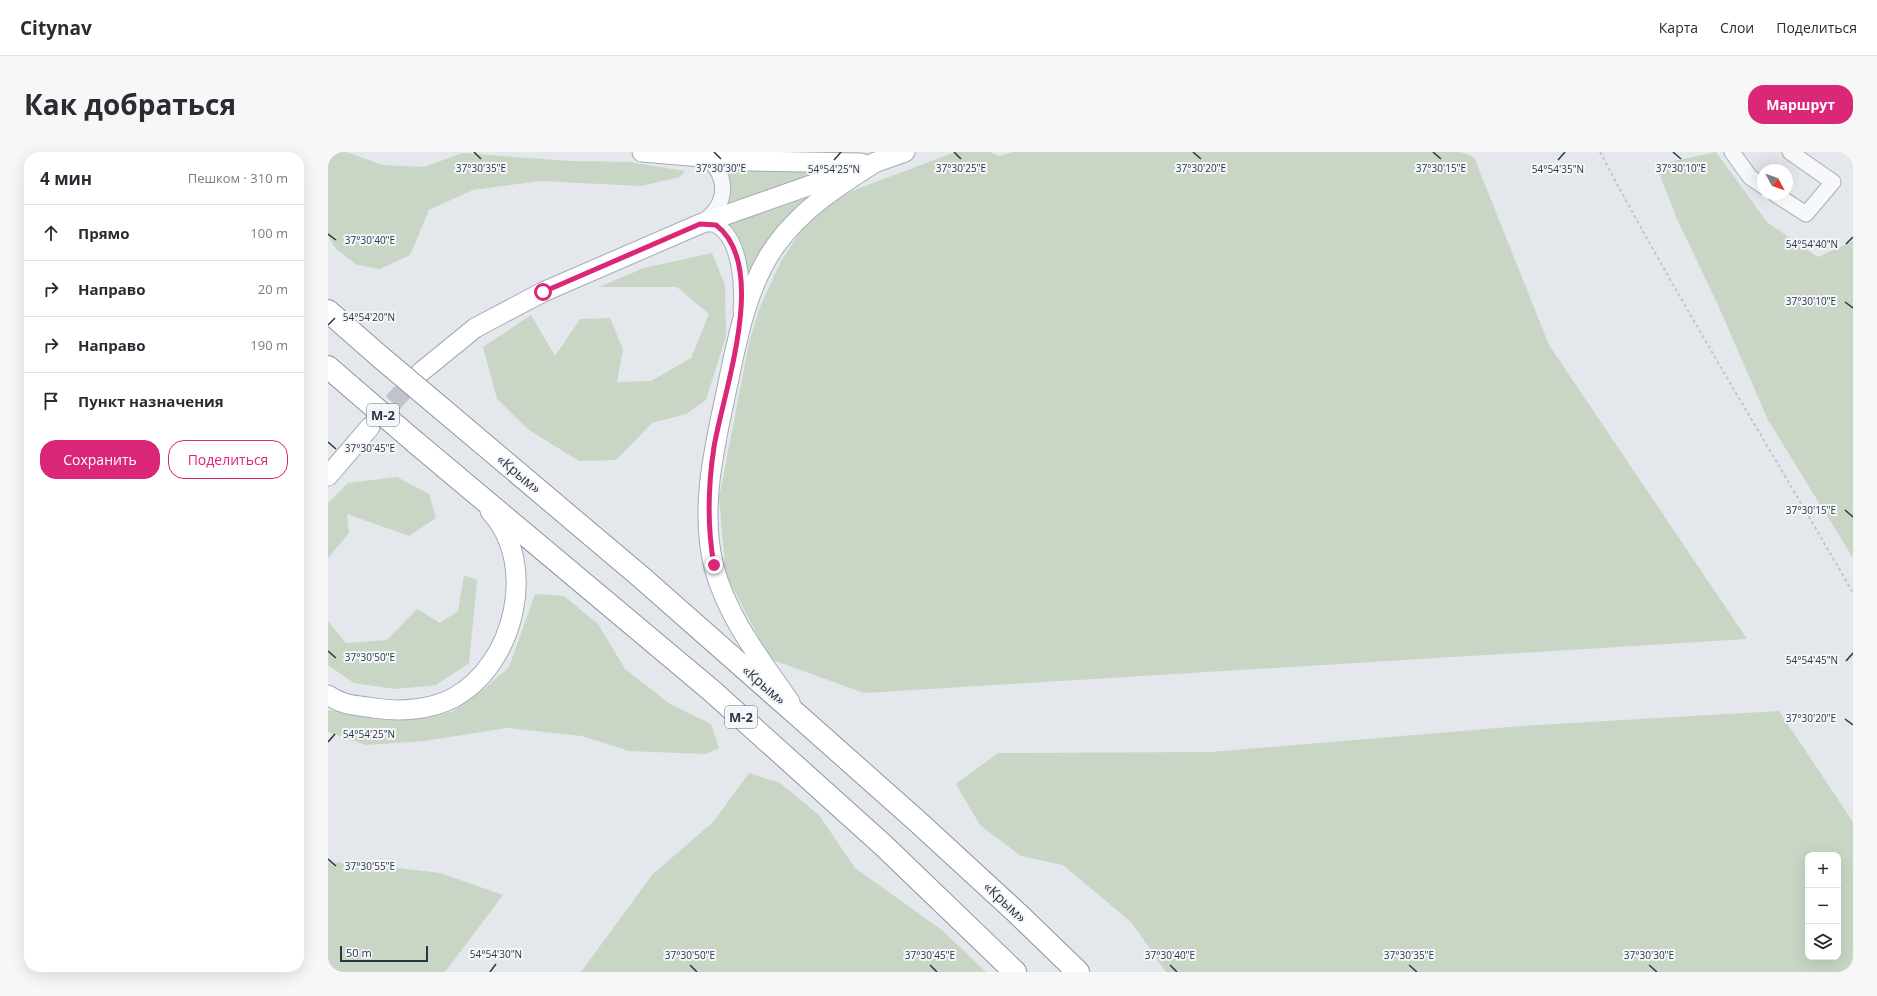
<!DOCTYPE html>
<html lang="ru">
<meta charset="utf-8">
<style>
:root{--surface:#fff;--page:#f7f7f7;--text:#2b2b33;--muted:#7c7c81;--line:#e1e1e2;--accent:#db2777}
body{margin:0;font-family:"Open Sans",sans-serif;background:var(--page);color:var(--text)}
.controls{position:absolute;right:12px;bottom:12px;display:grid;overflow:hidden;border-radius:8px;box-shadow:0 4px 16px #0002}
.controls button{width:36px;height:36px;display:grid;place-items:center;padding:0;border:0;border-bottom:1px solid var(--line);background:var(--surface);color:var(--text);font:20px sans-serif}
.compass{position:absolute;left:1429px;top:12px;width:36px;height:36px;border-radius:50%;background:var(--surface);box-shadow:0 4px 16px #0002;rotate:131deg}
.scale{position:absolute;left:12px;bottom:10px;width:88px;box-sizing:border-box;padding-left:4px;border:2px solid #2b3445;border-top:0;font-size:11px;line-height:14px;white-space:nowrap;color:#2b3445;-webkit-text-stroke:3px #f4f6f9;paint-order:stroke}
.stop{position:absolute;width:12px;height:12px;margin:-9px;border:3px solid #db2777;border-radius:50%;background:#fff}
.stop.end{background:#db2777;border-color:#fff;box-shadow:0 1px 4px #0008}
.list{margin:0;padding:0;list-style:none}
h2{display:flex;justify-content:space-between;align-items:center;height:52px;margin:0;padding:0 16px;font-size:17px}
h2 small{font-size:13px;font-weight:400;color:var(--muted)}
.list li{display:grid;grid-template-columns:26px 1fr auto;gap:12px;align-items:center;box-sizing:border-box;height:56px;padding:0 16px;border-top:1px solid var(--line)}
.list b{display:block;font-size:15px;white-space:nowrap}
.list em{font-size:13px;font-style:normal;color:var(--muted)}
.actions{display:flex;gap:8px;padding:12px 16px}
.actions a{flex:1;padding:9px 0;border:1px solid var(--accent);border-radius:16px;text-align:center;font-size:14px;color:var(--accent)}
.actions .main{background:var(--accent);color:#fff}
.icon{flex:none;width:22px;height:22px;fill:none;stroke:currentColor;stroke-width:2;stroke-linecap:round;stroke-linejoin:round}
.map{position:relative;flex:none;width:1525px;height:820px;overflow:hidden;border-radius:16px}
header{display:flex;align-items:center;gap:24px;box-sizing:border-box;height:56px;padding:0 20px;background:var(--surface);border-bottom:1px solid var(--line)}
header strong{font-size:19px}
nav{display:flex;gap:22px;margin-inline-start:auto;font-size:14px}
.intro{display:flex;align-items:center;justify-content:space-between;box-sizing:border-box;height:96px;padding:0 24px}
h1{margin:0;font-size:28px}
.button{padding:10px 18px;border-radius:16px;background:var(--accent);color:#fff;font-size:14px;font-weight:700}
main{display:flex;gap:24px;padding:0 24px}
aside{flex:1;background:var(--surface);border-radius:16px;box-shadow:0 4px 16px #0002}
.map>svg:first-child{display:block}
.green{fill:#c9d6c5;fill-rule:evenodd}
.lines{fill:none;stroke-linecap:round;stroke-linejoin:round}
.major-tunnel{stroke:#bfc3cb;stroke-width:19;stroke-dasharray:19 10;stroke-linecap:butt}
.minor-casing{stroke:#a9aeb7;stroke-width:17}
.major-casing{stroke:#a3abb8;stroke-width:21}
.highway-casing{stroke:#8b94a3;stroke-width:24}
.path{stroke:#c2c5cb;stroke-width:2;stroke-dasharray:3 3;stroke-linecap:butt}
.minor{stroke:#f7f8fa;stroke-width:15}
.major{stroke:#fff;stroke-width:19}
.highway{stroke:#fff;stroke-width:22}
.highway-bridge-casing{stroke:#8b94a3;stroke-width:24;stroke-linecap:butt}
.highway-bridge{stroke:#fff;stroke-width:22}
.route{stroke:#db2777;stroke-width:5}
.ticks{fill:none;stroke:#2b3445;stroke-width:1.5}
.labels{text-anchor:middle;stroke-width:4;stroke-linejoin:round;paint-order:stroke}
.shield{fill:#f4f6f9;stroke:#676e7b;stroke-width:1}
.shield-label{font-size:13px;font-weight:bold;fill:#2b3445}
.street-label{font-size:14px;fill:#2b3445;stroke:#f4f6f9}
.ticks-label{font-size:10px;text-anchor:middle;fill:#2b3445;stroke:#f4f6f9;stroke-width:4;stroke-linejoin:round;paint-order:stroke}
</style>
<header>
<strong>Citynav</strong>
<nav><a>Карта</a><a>Слои</a><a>Поделиться</a></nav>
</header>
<div class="intro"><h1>Как добраться</h1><a class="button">Маршрут</a></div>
<main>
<aside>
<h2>4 мин<small>Пешком · 310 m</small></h2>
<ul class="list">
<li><svg class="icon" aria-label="ahead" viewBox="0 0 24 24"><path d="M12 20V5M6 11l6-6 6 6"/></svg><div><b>Прямо</b></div><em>100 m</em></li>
<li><svg class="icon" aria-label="right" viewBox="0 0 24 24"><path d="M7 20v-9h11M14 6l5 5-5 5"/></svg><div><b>Направо</b></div><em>20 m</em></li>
<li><svg class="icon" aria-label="right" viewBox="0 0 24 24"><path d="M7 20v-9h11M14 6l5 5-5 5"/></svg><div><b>Направо</b></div><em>190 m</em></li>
<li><svg class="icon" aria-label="arrive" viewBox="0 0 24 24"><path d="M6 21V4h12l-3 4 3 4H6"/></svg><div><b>Пункт назначения</b></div></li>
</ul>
<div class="actions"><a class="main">Сохранить</a><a>Поделиться</a></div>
</aside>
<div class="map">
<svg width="1525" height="820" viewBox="0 0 1525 820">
<rect width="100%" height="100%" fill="#e4e7ec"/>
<g class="green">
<path d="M0,0H18L55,13L96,15L134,1L241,9L301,10L357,19L352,25L313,34L213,29L145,38L101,58L82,103L52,117L29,113L8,97L0,84Z"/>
<path d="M627,0H662L671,4L685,0H1132L1146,5L1221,193L1419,487L536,541L442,507L398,423L391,346L421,191L431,157L453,109L472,80L483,65L508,45Z"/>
<path d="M1388,0L1439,70L1490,105L1525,89V406L1440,268L1390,153L1349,67L1328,13Z"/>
<path d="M391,12L495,20L481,26L397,53Z"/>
<path d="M484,44L419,136L397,72Z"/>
<path d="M384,101L397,133L398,184L378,248L358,262L324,271L288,308L251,309L201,278L169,247L155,195L203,163L227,204L252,167L282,166L295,197L289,230L323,229L363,206L381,162L349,135H271L316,116Z"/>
<path d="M69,325L101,342L108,366L81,384L19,362L21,381L0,406V351L20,331Z"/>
<path d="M136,423L149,428L141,511L108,533L67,537L26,531L0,513V469L18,491L59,488L89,457L112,471L130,459Z"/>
<path d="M207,442L236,444L270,472L297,517L342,552L383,572L391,596L378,602L301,599L254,584L179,576L96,589L38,593L0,580V558L83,567L124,560L157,536L181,515Z"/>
<path d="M1451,559L1525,670V820H838L804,771L735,713L693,704L652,673L628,632L670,601L882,600L1193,574ZM1480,703H1510V805H1480Z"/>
<path d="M421,621L452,631L491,663L527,716L615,779L658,820H253L324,723L386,669Z"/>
<path d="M0,710L36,712L112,721L175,743L117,820H0Z"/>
</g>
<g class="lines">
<path class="major-tunnel" d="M45,272L93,220"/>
<defs>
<g id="minor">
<path d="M1404,0L1422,25L1435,34"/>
<path d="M373,5C394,13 401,38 388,57C385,62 379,66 375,70"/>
<path d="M1447,42L1478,62L1505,30L1462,0"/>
<path d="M372,72C377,72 384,71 388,73C413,86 415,135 413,159"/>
</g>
<g id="major">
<path d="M314,0L423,9L533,11"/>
<path d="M93,220L147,176L215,140L372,72L577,0"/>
<path d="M0,324L42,275"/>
<path d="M0,543C16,554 27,553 46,556C72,560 102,558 125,546C187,513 211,411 162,359"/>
<path d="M462,550C433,508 399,465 386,415C371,356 387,293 399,236C409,188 419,133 448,93C475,56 510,34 548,10"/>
</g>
<g id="highway">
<path d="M0,159L50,203"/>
<path d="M0,215L23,235"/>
<path d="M114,257L313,425L473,566L589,669L689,761L750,820"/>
<path d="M87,290L384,539L555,693L687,820"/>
</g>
</defs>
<use href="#minor" class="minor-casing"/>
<use href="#major" class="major-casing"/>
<use href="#highway" class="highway-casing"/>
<path class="path" d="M1272,0C1351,150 1441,294 1525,441"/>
<use href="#minor" class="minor"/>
<use href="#major" class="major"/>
<use href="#highway" class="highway"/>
<defs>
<g id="highway-bridge">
<path d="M50,203L114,257"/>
<path d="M23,235L87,290"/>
</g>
</defs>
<use href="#highway-bridge" class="highway-bridge-casing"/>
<use href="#highway-bridge" class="highway-bridge"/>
</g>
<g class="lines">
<path class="route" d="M215,140L372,72L388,73C442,114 395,240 386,295C380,334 379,374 386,413"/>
</g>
<path class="ticks" d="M146,0L153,7M386,0L393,7M626,0L633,7M865,0L873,7M1105,0L1113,7M1345,0L1353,7M506,8L513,0M1230,8L1237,0M0,82L8,88M1518,92L1525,85M1517,150L1525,156M0,173L7,166M0,290L8,297M1517,358L1525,365M0,499L8,506M1518,509L1525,501M1517,567L1525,573M0,590L7,582M0,707L8,714M362,813L369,820M602,813L609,820M842,813L849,820M1081,813L1089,820M1321,813L1329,820M162,820L168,812"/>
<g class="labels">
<g class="shield">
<rect x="39" y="252" width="32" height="22" rx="3"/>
<rect x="397" y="554" width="32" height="22" rx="3"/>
</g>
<g class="shield-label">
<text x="55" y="268">М-2</text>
<text x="413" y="570">М-2</text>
</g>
<g class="street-label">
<text transform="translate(191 322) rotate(40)" y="5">«Крым»</text>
<text transform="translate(436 533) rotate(41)" y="5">«Крым»</text>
<text transform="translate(677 750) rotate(43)" y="5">«Крым»</text>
</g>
</g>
<g class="ticks-label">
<text x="153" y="20">37°30'35"E</text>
<text x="393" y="20">37°30'30"E</text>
<text x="633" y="20">37°30'25"E</text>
<text x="873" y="20">37°30'20"E</text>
<text x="1113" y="20">37°30'15"E</text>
<text x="1353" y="20">37°30'10"E</text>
<text x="506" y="21">54°54'25"N</text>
<text x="1230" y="21">54°54'35"N</text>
<text x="42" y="92">37°30'40"E</text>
<text x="1484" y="96">54°54'40"N</text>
<text x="1483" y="153">37°30'10"E</text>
<text x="41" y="169">54°54'20"N</text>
<text x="42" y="300">37°30'45"E</text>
<text x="1483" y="362">37°30'15"E</text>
<text x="42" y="509">37°30'50"E</text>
<text x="1484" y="512">54°54'45"N</text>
<text x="1483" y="570">37°30'20"E</text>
<text x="41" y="586">54°54'25"N</text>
<text x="42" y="718">37°30'55"E</text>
<text x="168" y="806">54°54'30"N</text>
<text x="362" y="807">37°30'50"E</text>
<text x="602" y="807">37°30'45"E</text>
<text x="842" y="807">37°30'40"E</text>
<text x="1081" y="807">37°30'35"E</text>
<text x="1321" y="807">37°30'30"E</text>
</g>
</svg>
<div class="controls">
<button>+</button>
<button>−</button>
<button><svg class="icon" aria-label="layers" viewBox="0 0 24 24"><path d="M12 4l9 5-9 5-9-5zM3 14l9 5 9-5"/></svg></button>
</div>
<svg class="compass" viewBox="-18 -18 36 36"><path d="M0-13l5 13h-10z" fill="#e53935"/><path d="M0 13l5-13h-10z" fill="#7c7c81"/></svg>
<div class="scale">50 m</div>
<div class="stop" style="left:215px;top:140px"></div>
<div class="stop end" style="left:386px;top:413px"></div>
</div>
</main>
